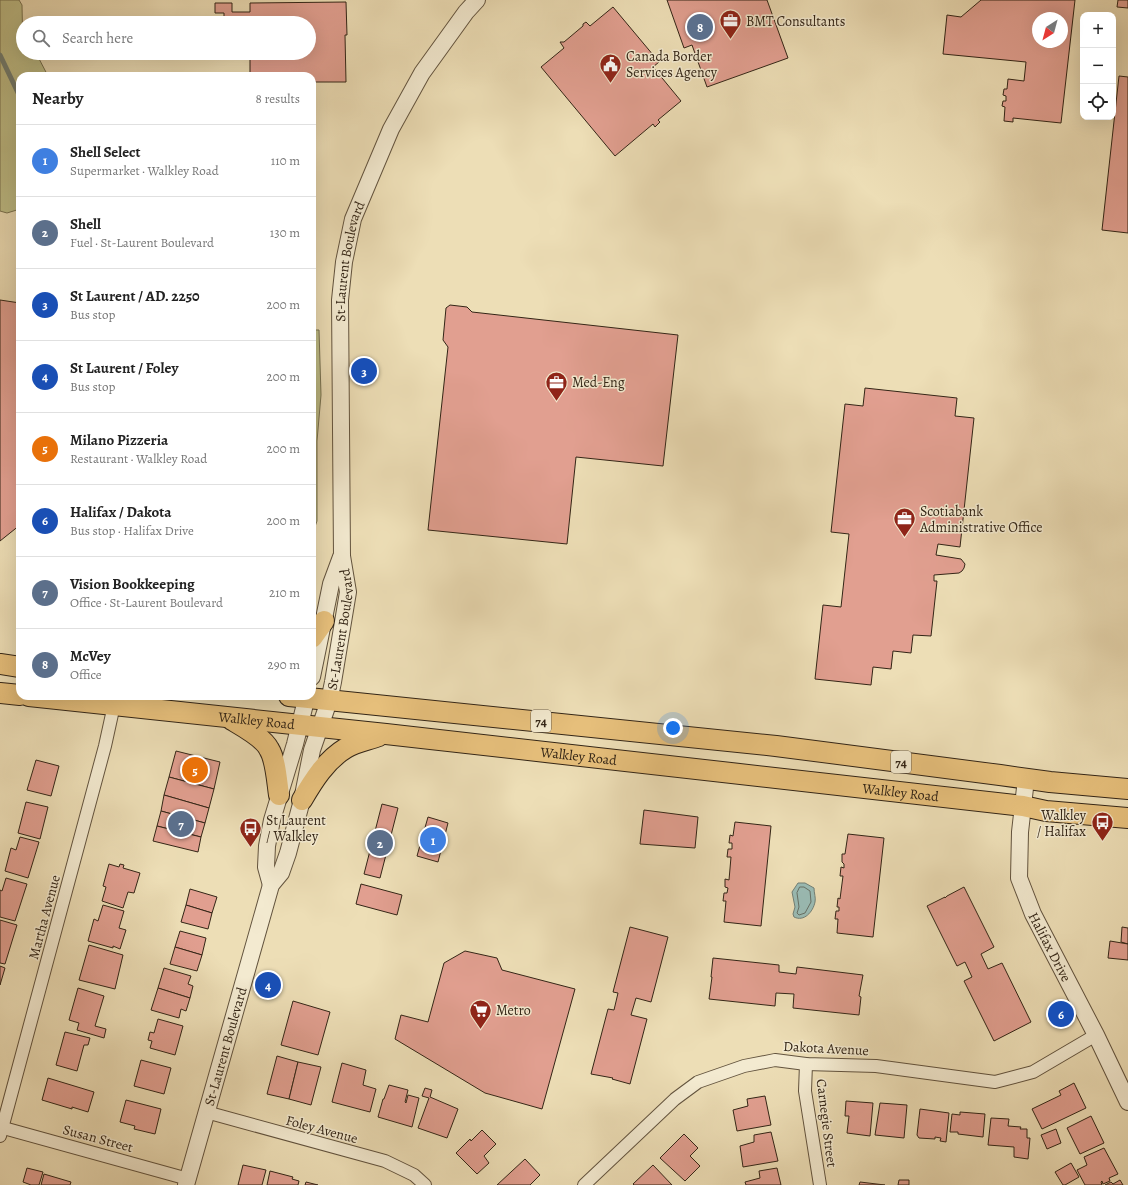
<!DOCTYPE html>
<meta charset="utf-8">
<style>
:root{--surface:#fff;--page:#f6f6f6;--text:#222;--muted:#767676;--line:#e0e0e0;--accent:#8f2418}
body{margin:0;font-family:Alegreya,serif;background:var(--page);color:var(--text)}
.controls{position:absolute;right:12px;top:12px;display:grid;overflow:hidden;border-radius:8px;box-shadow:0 4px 16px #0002}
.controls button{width:36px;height:36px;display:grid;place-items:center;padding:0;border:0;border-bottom:1px solid var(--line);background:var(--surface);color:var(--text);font:20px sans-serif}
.compass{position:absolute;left:1032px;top:12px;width:36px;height:36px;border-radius:50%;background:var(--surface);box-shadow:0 4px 16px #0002;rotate:216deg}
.you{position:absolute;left:673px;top:728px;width:14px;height:14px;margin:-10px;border:3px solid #fff;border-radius:50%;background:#1a73e8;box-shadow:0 0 0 6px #1a73e833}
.badge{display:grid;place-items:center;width:26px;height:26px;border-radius:50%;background:var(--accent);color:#fff;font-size:13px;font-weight:700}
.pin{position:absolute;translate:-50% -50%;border:2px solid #fff;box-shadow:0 1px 4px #0006}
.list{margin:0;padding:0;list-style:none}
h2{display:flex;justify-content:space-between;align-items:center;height:52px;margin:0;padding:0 16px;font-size:17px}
h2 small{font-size:13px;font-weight:400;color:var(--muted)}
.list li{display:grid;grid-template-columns:26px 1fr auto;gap:12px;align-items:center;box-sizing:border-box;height:72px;padding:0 16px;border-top:1px solid var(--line)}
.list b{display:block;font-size:15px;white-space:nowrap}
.list p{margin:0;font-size:13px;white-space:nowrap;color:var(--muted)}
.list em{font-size:13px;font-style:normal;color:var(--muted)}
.icon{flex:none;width:22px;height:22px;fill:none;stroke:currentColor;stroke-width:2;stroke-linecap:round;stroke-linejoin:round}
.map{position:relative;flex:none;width:1128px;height:1185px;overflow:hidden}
.search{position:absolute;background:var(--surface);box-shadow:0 4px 16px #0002;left:16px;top:16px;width:300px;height:44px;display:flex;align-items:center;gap:10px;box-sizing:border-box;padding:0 14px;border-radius:22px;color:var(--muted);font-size:15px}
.panel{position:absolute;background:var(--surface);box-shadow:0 4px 16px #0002;left:16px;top:72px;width:300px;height:628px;border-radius:12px}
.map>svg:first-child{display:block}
.green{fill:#bfbf89;stroke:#797250}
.water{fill:#9abbb4;stroke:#717f75}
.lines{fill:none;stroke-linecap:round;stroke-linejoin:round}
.shore{stroke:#667065;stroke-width:1}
.stream{stroke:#717f75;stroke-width:5}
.building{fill:#e19f90;stroke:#332516;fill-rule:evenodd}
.minor-casing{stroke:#62533e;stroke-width:14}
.tertiary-casing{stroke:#62533e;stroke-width:18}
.primary-casing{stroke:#332516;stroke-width:22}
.minor{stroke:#f3ead0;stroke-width:12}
.tertiary{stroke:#f3ead0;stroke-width:16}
.primary{stroke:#e6bf7b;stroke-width:20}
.labels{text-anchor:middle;stroke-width:3;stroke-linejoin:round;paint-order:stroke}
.shield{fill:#f3ead0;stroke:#6d604e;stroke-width:1}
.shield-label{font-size:13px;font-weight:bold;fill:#332516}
.poi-label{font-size:14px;fill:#332516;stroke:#f3ead0;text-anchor:start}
.street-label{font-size:14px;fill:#332516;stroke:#f3ead0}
</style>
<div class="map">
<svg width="1128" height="1185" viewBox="0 0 1128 1185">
<rect width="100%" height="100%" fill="#eddeb6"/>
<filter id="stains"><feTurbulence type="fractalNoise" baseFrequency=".005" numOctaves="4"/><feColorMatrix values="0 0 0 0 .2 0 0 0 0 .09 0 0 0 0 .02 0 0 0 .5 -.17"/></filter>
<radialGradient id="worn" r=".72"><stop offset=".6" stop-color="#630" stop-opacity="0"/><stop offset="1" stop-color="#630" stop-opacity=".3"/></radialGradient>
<g class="green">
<path d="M0,0H19L22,5L23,53H36L48,76H20V209L7,213L0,211Z"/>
<path d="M312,330H319L321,395L317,441V521L312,535Z"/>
</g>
<path class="water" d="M798,883H805L814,888C814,893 816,898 815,902C813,912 804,922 794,917L793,914L795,907L792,892Z"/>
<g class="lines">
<path class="shore" d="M800,887H804L810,891L811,902L805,913L799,915L797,913L799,907L797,893Z"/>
<path class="stream" d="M0,55L20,97"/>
</g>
<g class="building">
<path d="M667,0H767L788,58L707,87L692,45L684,48Z"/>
<path d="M981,0H1075L1061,123L1013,118V122L1004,121L1005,107L1002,106L1003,101H1006V96L1003,95L1004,89H1007L1008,79L1024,81L1026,62L943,54L947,15L961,17ZM1038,18H1062V42H1038Z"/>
<path d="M1118,0H1128V8L1117,7Z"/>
<path d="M346,2L347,35H345L346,82H312V76H250V53H309V23H224V13H215V3H232V12H250V3Z"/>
<path d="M613,7L659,62L653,67L681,101L658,120L660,122L655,127L653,124L615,156L541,67L564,48L560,42H564L583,26V24L586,22L590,26Z"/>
<path d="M1119,76L1128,77V233L1102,230Z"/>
<path d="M0,300L20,303V525L0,541Z"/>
<path d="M450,305L467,307L472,312L678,335L663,466L576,457L567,544L428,530L448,347L443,340L446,308Z"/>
<path d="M865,388L957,398L955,416L974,418L960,547L938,544L936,555L961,559L965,564L964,568L962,571L959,573L934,575V581H937L931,636L913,635L911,653L893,651L891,669L873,667L871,685L815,679L823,605L841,607L849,534L831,532L845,404L863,406Z"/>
<path d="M176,751L220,762L214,789L169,777Z"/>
<path d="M36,760L59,766L51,796L27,790Z"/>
<path d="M169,777L214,789L209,808L164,795Z"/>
<path d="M164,795L209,808L205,823L161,811Z"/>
<path d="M26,802L48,807L40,839L18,833Z"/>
<path d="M382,804L398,808L380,878L364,874Z"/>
<path d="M644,810L698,817L695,848L640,844Z"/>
<path d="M161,811L205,823L201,837L157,826Z"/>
<path d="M428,817L448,823L438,862L417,856Z"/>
<path d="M735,822L771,826L761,926L724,922L726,901H723L724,893H727L728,888L725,887V879L729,880L731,857H727L728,849H732V843H729L730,835L733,836Z"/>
<path d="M157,826L201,837L198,852L153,841Z"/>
<path d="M848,834L884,838L873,937L837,933L838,919H835L836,911H839V907H837L838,898L840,899L843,876H840L841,867L844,868V864L842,862V854H845Z"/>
<path d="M20,837L39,842L28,878L5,871L11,848L16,850Z"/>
<path d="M109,864L119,867L120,864L124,865L123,868L140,873L134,893L128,892L123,908L102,901L106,887L103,886Z"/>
<path d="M6,878L27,884L15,921L0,917V890L2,891Z"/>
<path d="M361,884L402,895L397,915L356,904Z"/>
<path d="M964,887L994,947L981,954L988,969L1002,963L1031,1022L994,1041L964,981L972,977L965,962L957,966L927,906L945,897V898L947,896Z"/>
<path d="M190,889L217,897L212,913L186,905Z"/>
<path d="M103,905L124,911L119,928L126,930L120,949L113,946V948L88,941L94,919L98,921Z"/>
<path d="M186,905L212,913L208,929L181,922Z"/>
<path d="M0,920L17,925L5,964L0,963Z"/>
<path d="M630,927L668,937L651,1002L636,998L631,1015L647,1019L630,1084L612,1079L613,1078L591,1074L608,1009L614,1010L618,993L613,992Z"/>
<path d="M1122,927L1128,928V944L1121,942Z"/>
<path d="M180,931L206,938L202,955L175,947Z"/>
<path d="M1110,941L1128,944V960L1108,958Z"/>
<path d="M89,945L123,955L115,989L79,980Z"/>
<path d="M175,947L202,955L197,971L170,964Z"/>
<path d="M465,951L497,958L502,970L575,989L542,1109L485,1093L395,1039L401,1015L428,1022L444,963Z"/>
<path d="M713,958L779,965V972L796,974L797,967L863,975L859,996L861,997L859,1015L793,1008L794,994L776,993L775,1006L709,999L712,977H711Z"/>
<path d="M0,966L5,968L0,985Z"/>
<path d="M164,968L191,976L188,984L193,986L190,998L158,988Z"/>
<path d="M78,988L104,996L95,1026L106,1029L104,1038L77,1030L79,1023L69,1020Z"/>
<path d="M158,988L190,998L186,1011L181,1009L179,1018L151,1010Z"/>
<path d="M293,1001L330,1012L318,1055L281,1045Z"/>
<path d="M158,1019L183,1026L175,1055L150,1048L152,1041L148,1040L150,1032L154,1033Z"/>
<path d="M65,1032L90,1038L88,1045H84L77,1071L56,1065Z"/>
<path d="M277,1056L298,1062L289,1099L267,1094Z"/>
<path d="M141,1060L171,1068L164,1094L134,1086Z"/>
<path d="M298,1062L321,1067L311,1105L289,1099Z"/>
<path d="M342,1063L366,1070L363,1085L376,1089L370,1112L332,1102Z"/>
<path d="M48,1078L94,1092L88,1112L72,1107V1109L42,1100Z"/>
<path d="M1074,1083L1086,1108L1042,1129L1032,1109L1061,1095L1059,1091Z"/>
<path d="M389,1085L408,1090L405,1102L406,1103L408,1095L419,1098L412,1127L378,1117L383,1099H384Z"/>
<path d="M425,1088L432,1090L430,1097L458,1109L447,1138L418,1128L429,1098L422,1096Z"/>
<path d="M765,1096L771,1125L737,1131L733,1110L748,1106L747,1099Z"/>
<path d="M126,1100L161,1109L155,1134L134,1129L135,1126L120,1122Z"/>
<path d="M846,1101L873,1103L870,1136L847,1133L849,1116H845Z"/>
<path d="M880,1103L907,1105L904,1138L875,1135Z"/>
<path d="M920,1109L949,1113L946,1142L940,1141L941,1138L935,1137V1139L919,1138L917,1135Z"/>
<path d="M960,1112L985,1114L983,1137L958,1134V1132H950L952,1114L960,1115Z"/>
<path d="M1091,1116L1104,1143L1080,1154L1067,1128Z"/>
<path d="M991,1118L1009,1119L1008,1126L1021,1127L1020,1129H1027V1138H1030L1028,1159L1014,1157V1147L988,1145Z"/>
<path d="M1056,1129L1061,1143L1047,1149L1041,1135Z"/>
<path d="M482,1130L496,1144L484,1156L489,1163L477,1174L456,1153L470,1139L471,1141Z"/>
<path d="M771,1132L778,1161L743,1167L740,1146L754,1142V1135Z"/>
<path d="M684,1134L698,1148L690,1156L700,1166L685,1181L660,1158Z"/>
<path d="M1104,1148L1118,1174L1109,1178L1110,1181L1103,1184L1102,1181L1101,1182L1102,1185H1085L1077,1170L1087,1165L1084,1157Z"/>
<path d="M525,1159L540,1175L530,1185H497Z"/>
<path d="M1071,1163L1079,1177L1065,1185H1063L1055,1172Z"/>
<path d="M243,1165L266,1170L262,1185H238Z"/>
<path d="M653,1165L672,1185H634L633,1184Z"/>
<path d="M27,1168L43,1172L39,1185H31L23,1182Z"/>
<path d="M777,1168L781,1185H746L745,1182L760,1178L759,1171Z"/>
<path d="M270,1171L293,1177L292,1179L299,1181L298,1185H267Z"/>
<path d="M44,1174L71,1182L70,1185H41Z"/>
<path d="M899,1180H909V1185H898Z"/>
<path d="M1120,1180L1123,1185H1105L1111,1182L1113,1184Z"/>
<path d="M306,1182L318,1185H305Z"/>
<path d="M860,1182L885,1185H859Z"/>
</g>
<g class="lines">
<defs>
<g id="minor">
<path d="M806,1064L805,1091L820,1185"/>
<path d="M206,1112L385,1161L414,1175L425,1185"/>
<path d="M0,1127L188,1179"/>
<path d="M0,1136L105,746L114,705"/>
<path d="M584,1185L675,1099L698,1082L744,1066L775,1060L806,1064L876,1066L995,1082L1033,1072L1096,1035"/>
</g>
<g id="tertiary">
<path d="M312,677L331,584L341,557"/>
<path id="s1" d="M1026,779L1020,832L1019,878L1033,914L1096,1035L1128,1102"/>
<path d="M271,885L266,867L267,846L272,820L295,744L307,696"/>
<path id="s2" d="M186,1185L271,885L281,873L288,853L302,800L312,750L329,701L333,682L348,592L342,556L340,300L344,262L353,219L391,129L422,73L466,12L477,0"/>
</g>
<g id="primary">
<path d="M312,638L324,621"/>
<path d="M0,664L20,667"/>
<path d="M0,693L20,695"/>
<path id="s3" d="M29,696L386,734L1023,806L1046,811L1128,818"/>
<path d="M289,696L776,746L1000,775L1050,782L1128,789"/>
<path d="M232,720C242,726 264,738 269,749C276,760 277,782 279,795"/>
<path d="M302,800C313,781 326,760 346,748C355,742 368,740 379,736"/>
</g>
</defs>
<use href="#minor" class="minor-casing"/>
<use href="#tertiary" class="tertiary-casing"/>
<use href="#primary" class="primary-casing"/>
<use href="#minor" class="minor"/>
<use href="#tertiary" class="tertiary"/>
<use href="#primary" class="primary"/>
</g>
<defs>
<symbol id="office-pin" viewBox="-11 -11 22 30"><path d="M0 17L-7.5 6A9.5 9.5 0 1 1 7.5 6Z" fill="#8f2418" stroke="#f3ead0"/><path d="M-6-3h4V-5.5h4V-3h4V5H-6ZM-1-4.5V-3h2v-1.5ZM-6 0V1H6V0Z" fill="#fff"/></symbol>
<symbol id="civic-pin" viewBox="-11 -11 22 30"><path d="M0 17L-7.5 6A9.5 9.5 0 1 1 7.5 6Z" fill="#8f2418" stroke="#f3ead0"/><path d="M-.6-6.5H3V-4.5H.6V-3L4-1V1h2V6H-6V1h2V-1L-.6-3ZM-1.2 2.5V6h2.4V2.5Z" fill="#fff"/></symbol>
<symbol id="bus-pin" viewBox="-11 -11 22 30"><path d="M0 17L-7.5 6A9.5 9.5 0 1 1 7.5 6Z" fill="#8f2418" stroke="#f3ead0"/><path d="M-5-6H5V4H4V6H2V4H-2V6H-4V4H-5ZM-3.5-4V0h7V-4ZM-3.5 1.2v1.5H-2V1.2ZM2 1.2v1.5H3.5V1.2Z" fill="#fff"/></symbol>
<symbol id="supermarket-pin" viewBox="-11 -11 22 30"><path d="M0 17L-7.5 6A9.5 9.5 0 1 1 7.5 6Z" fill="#8f2418" stroke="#f3ead0"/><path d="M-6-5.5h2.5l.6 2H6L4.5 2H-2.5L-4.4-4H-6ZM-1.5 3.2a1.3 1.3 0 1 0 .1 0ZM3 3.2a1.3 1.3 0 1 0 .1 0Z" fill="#fff"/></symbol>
</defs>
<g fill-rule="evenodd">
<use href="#office-pin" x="718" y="8" width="25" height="34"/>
<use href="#civic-pin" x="598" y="52" width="25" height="34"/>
<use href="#office-pin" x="544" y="370" width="25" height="34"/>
<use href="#office-pin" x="892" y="506" width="25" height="34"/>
<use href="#bus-pin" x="1090" y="810" width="25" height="34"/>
<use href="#bus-pin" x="238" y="816" width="25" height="34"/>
<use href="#supermarket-pin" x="468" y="998" width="25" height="34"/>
</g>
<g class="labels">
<g class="shield">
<rect x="531" y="710" width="20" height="22" rx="3"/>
<rect x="891" y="751" width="20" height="22" rx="3"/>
</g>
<g class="shield-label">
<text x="541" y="726">74</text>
<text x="901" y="767">74</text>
</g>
<g class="poi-label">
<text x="746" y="26">BMT Consultants</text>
<text x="626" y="61">Canada Border<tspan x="626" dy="16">Services Agency</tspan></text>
<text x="572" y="387">Med-Eng</text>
<text x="920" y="516">Scotiabank<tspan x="920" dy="16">Administrative Office</tspan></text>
<text x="1086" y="820" text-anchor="end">Walkley<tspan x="1086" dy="16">/ Halifax</tspan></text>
<text x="266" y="825">St Laurent<tspan x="266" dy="16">/ Walkley</tspan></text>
<text x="496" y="1015">Metro</text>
</g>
<g class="street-label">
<text dy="5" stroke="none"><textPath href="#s2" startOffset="949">St-Laurent Boulevard</textPath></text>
<text dy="5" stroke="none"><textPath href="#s2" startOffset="579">St-Laurent Boulevard</textPath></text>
<text dy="5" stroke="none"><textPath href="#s3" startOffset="229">Walkley Road</textPath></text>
<text dy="5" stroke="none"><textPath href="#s3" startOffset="553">Walkley Road</textPath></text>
<text dy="5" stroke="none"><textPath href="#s3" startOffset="877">Walkley Road</textPath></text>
<text transform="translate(44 917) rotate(-75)" y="5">Martha Avenue</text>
<text dy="5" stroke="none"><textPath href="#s1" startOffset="175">Halifax Drive</textPath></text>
<text dy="5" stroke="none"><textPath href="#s2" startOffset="144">St-Laurent Boulevard</textPath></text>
<text transform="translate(826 1048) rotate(3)" y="5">Dakota Avenue</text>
<text transform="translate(827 1123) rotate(83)" y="5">Carnegie Street</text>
<text transform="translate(322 1129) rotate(15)" y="5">Foley Avenue</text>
<text transform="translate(98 1138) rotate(15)" y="5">Susan Street</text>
</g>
</g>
<rect width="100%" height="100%" filter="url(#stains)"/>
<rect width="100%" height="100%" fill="url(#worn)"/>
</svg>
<div class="controls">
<button>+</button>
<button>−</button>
<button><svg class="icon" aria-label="locate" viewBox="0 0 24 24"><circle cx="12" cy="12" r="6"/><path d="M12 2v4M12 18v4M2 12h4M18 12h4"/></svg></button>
</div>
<svg class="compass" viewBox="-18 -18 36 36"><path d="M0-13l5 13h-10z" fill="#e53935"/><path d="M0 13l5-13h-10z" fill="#767676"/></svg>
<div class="you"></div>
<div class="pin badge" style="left:433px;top:840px;background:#3f7fe0">1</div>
<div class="pin badge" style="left:380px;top:843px;background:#5c6f8a">2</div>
<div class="pin badge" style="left:364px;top:371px;background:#1a4fb4">3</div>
<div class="pin badge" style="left:268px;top:985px;background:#1a4fb4">4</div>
<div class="pin badge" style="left:195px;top:770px;background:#e8710a">5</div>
<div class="pin badge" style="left:1061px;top:1014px;background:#1a4fb4">6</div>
<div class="pin badge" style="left:181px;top:824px;background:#5c6f8a">7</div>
<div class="pin badge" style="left:700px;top:27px;background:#5c6f8a">8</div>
<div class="search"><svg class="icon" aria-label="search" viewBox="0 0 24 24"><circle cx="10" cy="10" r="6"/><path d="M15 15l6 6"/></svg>Search here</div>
<section class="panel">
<h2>Nearby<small>8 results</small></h2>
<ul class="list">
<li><span class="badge" style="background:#3f7fe0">1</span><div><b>Shell Select</b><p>Supermarket · Walkley Road</p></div><em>110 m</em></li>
<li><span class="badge" style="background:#5c6f8a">2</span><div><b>Shell</b><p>Fuel · St-Laurent Boulevard</p></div><em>130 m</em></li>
<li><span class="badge" style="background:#1a4fb4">3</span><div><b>St Laurent / AD. 2250</b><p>Bus stop</p></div><em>200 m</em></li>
<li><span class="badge" style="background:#1a4fb4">4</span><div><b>St Laurent / Foley</b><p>Bus stop</p></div><em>200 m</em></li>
<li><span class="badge" style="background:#e8710a">5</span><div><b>Milano Pizzeria</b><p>Restaurant · Walkley Road</p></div><em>200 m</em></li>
<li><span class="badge" style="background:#1a4fb4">6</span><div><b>Halifax / Dakota</b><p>Bus stop · Halifax Drive</p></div><em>200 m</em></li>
<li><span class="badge" style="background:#5c6f8a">7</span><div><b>Vision Bookkeeping</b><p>Office · St-Laurent Boulevard</p></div><em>210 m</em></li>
<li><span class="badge" style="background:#5c6f8a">8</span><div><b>McVey</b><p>Office</p></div><em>290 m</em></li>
</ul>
</section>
</div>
